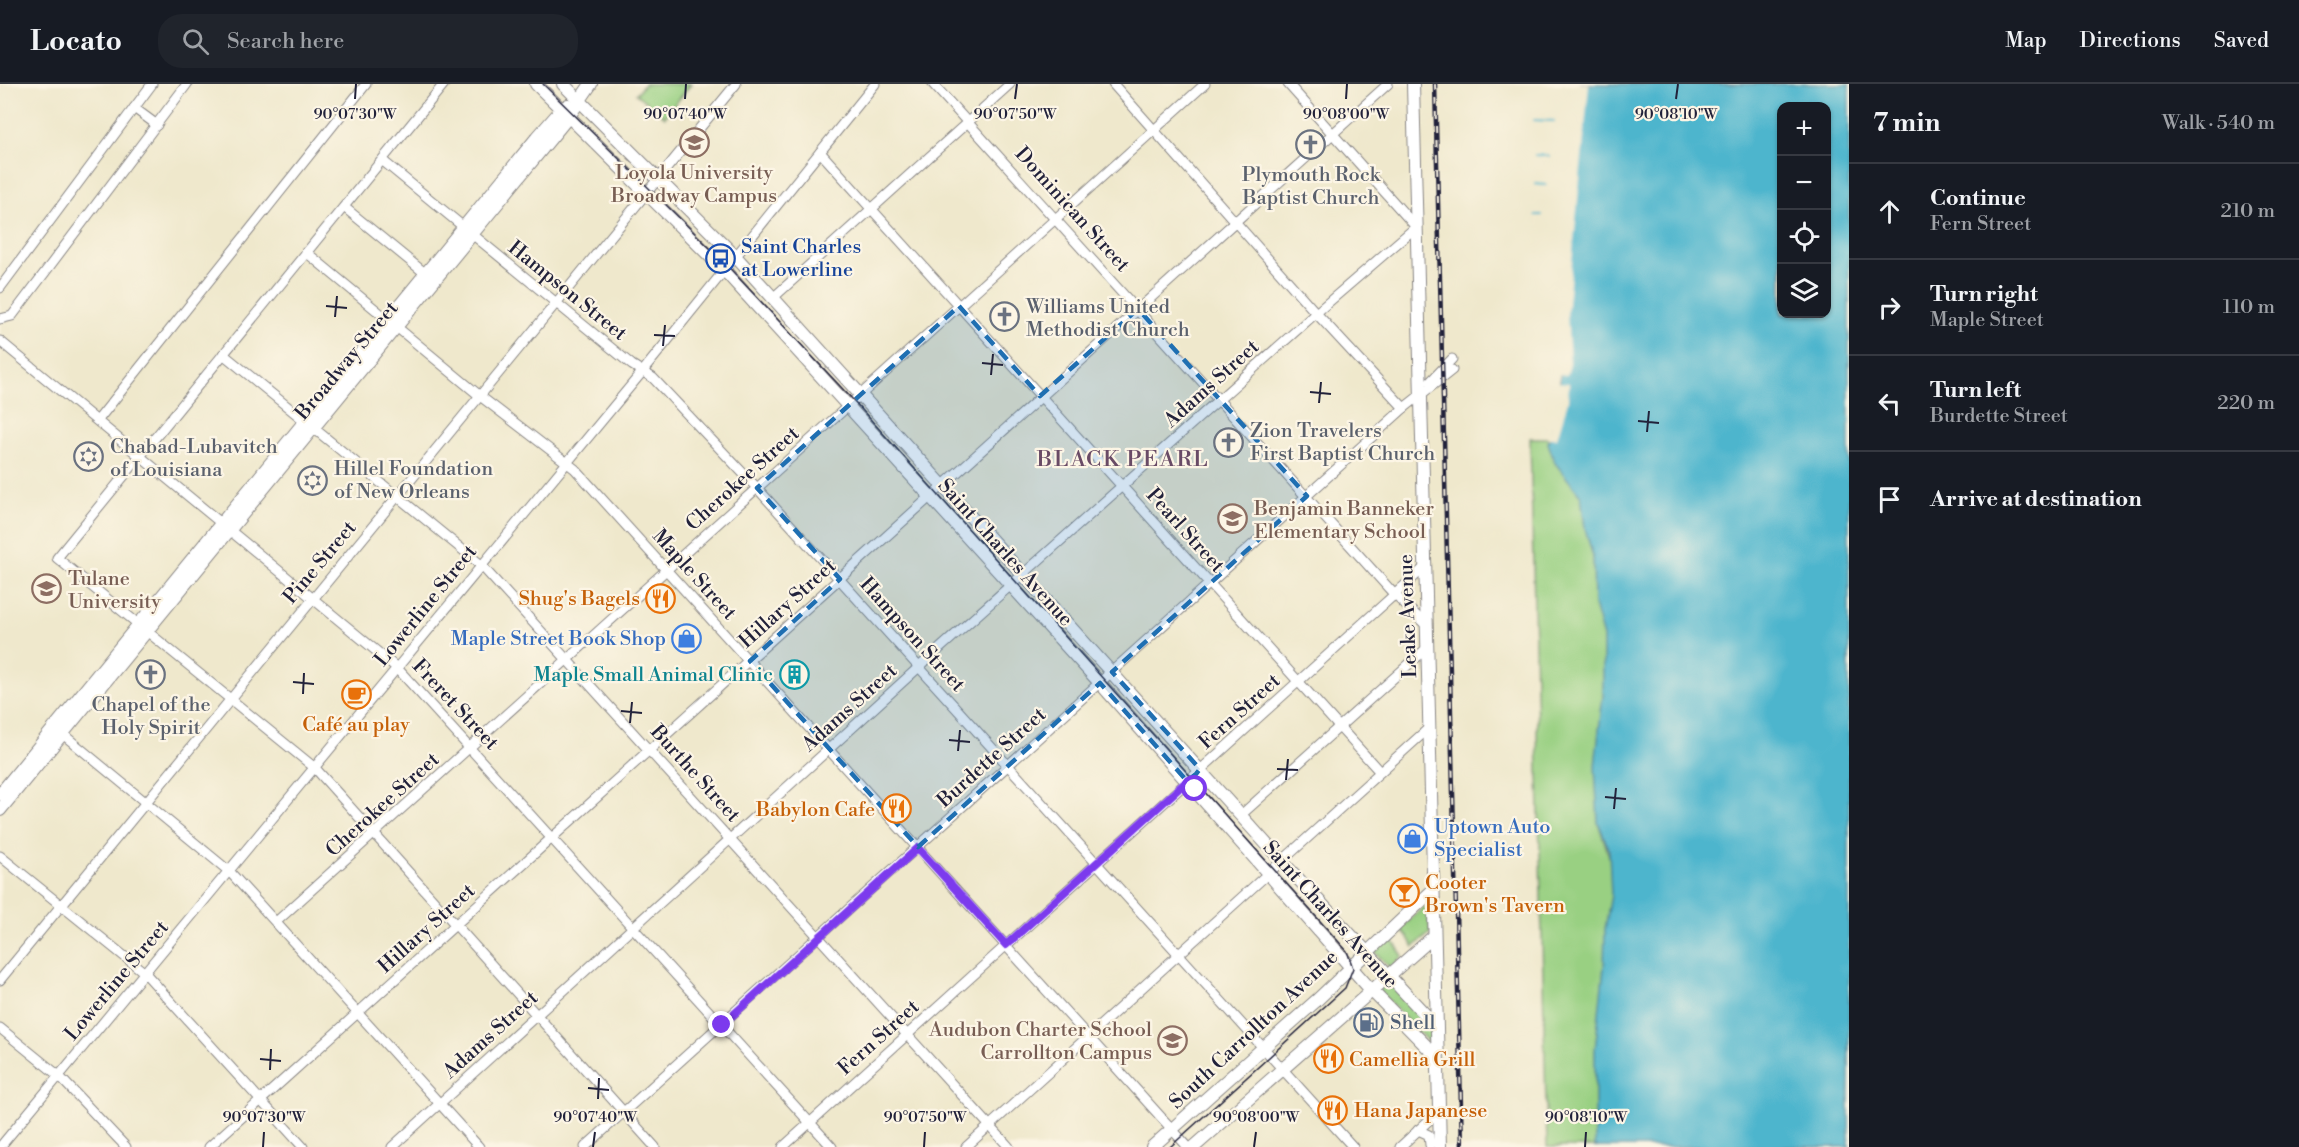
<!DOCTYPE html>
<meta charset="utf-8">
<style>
:root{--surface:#171b24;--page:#20242c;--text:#f1f3f6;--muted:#9ea1a6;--line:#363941}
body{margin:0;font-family:"Libre Bodoni",serif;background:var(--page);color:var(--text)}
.controls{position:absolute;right:18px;top:18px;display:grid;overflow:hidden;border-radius:12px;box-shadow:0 2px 4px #0004}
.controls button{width:54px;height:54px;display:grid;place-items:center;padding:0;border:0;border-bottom:2px solid var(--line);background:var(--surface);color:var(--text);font:30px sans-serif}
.stop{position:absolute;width:18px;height:18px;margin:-14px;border:4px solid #7c3aed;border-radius:50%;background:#fff}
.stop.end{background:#7c3aed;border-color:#fff;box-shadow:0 2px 6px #0008}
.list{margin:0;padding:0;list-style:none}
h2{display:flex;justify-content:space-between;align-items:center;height:78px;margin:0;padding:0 24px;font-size:26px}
h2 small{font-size:20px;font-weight:400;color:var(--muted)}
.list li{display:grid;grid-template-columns:39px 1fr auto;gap:18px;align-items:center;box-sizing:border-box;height:96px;padding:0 24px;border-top:2px solid var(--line)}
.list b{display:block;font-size:22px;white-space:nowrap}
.list p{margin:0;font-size:20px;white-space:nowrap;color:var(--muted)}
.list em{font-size:20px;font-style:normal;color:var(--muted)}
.icon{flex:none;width:33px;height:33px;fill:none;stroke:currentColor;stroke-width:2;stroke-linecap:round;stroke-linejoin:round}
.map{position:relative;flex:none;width:1849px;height:1063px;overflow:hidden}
header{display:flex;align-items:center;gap:36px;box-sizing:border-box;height:84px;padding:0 30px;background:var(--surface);border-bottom:2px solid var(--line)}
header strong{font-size:28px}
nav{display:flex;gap:33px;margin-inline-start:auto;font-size:21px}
.search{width:420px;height:54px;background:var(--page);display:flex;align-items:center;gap:15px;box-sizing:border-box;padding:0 21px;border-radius:24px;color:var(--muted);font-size:22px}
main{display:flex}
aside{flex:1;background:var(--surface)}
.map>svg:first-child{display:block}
.green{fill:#99d082;stroke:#5e795e;stroke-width:1.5}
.water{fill:#4eb5cd;stroke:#386c84;stroke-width:1.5;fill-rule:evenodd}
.pier{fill:#efe8cc}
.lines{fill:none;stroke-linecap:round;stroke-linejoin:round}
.stream{stroke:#4eb5cd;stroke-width:2}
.street-casing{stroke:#888584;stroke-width:11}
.secondary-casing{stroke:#888584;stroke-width:14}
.street{stroke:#fff;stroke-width:9}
.secondary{stroke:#fff;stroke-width:12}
.tram{stroke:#22223b;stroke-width:1.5}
.rail-casing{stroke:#22223b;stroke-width:4.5}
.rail{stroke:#fcf5e5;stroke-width:2;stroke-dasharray:7;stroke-linecap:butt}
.route{stroke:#7c3aed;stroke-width:8}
.marked{fill:#1f6fb2;fill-opacity:0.2;stroke:#1f6fb2;stroke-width:4.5;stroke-dasharray:12 8;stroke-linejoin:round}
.ticks{fill:none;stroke:#22223b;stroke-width:2}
.labels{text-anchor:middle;stroke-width:4.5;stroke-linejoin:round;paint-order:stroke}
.education-label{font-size:20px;fill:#785e54;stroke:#fcf5e5;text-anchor:start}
.worship-label{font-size:20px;fill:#5b616d;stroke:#fcf5e5;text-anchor:start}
.street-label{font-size:20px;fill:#22223b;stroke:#fcf5e5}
.transit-label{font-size:20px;fill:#164399;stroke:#fcf5e5;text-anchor:start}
.food-label{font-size:20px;fill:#c56008;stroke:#fcf5e5;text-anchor:start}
.shop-label{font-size:20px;fill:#366cbe;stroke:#fcf5e5;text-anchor:end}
.culture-label{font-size:20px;fill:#0d838f;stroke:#fcf5e5;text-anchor:end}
.service-label{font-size:20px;fill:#4e5e75;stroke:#fcf5e5;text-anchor:start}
.quarter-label{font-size:22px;letter-spacing:1.5px;fill:#694b66;stroke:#fcf5e5}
.ticks-label{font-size:15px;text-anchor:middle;fill:#22223b;stroke:#fcf5e5;stroke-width:4.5;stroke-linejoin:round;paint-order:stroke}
</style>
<header>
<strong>Locato</strong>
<div class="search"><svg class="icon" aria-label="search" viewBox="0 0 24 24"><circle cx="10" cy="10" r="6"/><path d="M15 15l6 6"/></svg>Search here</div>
<nav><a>Map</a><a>Directions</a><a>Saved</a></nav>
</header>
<main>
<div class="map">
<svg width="1849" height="1063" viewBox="0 0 1849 1063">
<rect width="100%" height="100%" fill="#fcf5e5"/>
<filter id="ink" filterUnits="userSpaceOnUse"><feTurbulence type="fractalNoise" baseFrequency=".0167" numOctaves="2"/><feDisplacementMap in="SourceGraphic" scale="12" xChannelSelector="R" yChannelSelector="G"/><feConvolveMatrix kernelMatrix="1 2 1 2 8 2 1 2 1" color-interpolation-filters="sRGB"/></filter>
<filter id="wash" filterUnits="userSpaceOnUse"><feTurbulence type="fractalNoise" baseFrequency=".008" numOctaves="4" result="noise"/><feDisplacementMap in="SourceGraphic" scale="24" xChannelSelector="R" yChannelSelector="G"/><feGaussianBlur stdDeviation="1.35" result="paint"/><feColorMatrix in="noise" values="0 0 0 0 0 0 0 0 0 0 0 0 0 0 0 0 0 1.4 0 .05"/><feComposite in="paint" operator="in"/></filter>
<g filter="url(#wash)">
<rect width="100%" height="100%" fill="#efe8cc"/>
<g class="green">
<path d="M644,0H691L665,33L636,10Z"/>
<path d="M1530,354H1557L1591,400L1607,564L1598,738L1614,787L1597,1063H1547Z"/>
<path d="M1428,819L1430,849L1414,863L1401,844Z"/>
<path d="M1393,857L1403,872L1390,884L1375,868L1383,859Z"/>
<path d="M1389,895L1432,940L1431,961L1377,905Z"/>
</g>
<path class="water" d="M1581,0H1849V1063H1595V966L1604,883L1605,845L1611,811L1609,766L1598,738L1595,682L1603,611V553L1594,521L1593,473L1585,444L1581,412L1555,379L1548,359L1558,322ZM1782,22H1826V230H1782Z"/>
<g class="pier">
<path d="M1578,0H1589L1567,230L1570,280L1567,291L1557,290L1556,209Z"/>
<path d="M1556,298L1569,299L1568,317L1557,354H1547L1551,345Z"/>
</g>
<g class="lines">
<g class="stream">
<path d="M1534,36L1554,37"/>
<path d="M1535,71L1549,72"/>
<path d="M1535,100L1546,101"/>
<path d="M1536,131H1542"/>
</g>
</g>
</g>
<g filter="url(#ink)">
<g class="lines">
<defs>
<g id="street">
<path d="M444,0L57,474L315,684L655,1063"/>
<path d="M933,0L1394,510L1427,542"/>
<path d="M1113,0L1316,229L1404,324"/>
<path d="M134,24L157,41"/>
<path d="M820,68L1380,688"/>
<path d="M383,77L632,281L653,294L757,404L1353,1063"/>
<path d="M344,123L426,190"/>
<path d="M306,168L480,312L575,385L1188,1063"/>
<path d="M0,204L152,0"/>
<path d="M774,213L1010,0"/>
<path d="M0,235L12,232L187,0"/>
<path d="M0,257L397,584L832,1063"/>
<path d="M223,270L480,480L1009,1063"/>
<path d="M1430,298L1452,275"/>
<path d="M98,336L366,0"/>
<path d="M59,647L230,788L479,1063"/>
<path d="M1241,731L1427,564"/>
<path d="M0,772L145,889L303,1063"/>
<path d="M276,838L1205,0"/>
<path d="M0,896L736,0"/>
<path d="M0,944L59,992L126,1063"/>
<path d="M1418,1046L1429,1051L1430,1061"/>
<path d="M0,1063L643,287L875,0"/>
<path d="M209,1063L1388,0"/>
<path d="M392,1063L919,583L1316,229L1416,143L1288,0"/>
<path d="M585,1063L1404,324L1452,286"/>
<path d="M783,1063L1425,483"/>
<path d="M966,1063L1430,643"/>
<path d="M1400,1063L1439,1027"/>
</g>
<g id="secondary">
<path d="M536,0L725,187L1100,599L1371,906L1436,972"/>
<path d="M563,0L736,173L1289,785L1436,942"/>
<path d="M1413,0L1440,1063"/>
<path d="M0,710L535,56L562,25L568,21"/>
<path d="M0,726L569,32L591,0"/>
<path d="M1152,1063L1317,916L1433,806"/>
<path d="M1194,1063L1434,852"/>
</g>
</defs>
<use href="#street" class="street-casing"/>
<use href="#secondary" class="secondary-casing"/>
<use href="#street" class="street"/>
<use href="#secondary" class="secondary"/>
<path class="tram" d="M543,0L720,174L854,317L1347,867L1353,884L1345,904L1170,1063"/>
<defs>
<path id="rail" d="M1435,0L1462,1063"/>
</defs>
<use href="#rail" class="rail-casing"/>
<use href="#rail" class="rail"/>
</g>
</g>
<g class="lines" filter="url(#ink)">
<path class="route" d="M722,941L918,764L1006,861L1187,697L1195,705"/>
</g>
<path class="marked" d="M959,222L1040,312L1138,225L1307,412L1112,588L1200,685L1196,690L1187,697L1100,599L918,763L750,577L840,495L757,404Z"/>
<path class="ticks" d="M355,15L356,0M685,15L686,0M1015,15L1017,0M1346,15L1347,0M1676,15L1678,0M326,222L347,224M335,233L337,212M654,251L675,252M663,262L665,241M982,279L1003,281M991,291L993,270M1310,308L1331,310M1319,319L1321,298M1638,337L1659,339M1647,348L1649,327M293,598L314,600M303,610L304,589M621,627L642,629M630,639L632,618M949,656L970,658M958,667L960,646M1277,685L1298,686M1286,696L1288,675M1605,713L1626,715M1614,725L1616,704M260,975L281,977M270,986L271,965M588,1004L609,1006M598,1015L599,994M263,1063L264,1048M593,1063L595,1048M924,1063L925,1048M1254,1063L1256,1048M1585,1063L1586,1048"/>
<defs>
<symbol id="university-ring" viewBox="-11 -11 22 22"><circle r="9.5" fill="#fcf5e5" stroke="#8d6e63" stroke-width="1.5"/><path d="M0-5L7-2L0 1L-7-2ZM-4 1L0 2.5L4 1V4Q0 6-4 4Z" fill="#8d6e63"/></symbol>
<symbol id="church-ring" viewBox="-11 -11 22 22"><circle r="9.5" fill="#fcf5e5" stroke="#6b7280" stroke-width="1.5"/><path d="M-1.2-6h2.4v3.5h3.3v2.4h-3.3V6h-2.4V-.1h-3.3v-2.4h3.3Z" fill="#6b7280"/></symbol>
<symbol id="bus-ring" viewBox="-11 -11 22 22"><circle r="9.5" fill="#fcf5e5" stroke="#1a4fb4" stroke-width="1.5"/><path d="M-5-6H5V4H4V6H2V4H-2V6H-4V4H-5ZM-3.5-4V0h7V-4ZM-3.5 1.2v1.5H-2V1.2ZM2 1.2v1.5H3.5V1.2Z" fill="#1a4fb4"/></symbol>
<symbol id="synagogue-ring" viewBox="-11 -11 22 22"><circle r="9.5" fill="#fcf5e5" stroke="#6b7280" stroke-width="1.5"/><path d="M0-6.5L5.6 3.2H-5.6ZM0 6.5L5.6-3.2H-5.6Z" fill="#6b7280"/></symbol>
<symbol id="school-ring" viewBox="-11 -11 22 22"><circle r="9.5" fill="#fcf5e5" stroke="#8d6e63" stroke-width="1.5"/><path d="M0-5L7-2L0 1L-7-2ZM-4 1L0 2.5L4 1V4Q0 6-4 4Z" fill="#8d6e63"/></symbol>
<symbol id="restaurant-ring" viewBox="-11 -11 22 22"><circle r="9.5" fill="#fcf5e5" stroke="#e8710a" stroke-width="1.5"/><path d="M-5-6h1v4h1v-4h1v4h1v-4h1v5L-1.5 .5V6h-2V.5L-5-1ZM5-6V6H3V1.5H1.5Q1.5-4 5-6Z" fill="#e8710a"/></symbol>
<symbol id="shop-ring" viewBox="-11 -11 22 22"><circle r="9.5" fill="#fcf5e5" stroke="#3f7fe0" stroke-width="1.5"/><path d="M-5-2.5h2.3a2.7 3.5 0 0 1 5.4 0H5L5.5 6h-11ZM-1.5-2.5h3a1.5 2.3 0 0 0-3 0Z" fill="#3f7fe0"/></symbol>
<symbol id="building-ring" viewBox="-11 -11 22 22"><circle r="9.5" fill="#fcf5e5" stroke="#0f9aa8" stroke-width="1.5"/><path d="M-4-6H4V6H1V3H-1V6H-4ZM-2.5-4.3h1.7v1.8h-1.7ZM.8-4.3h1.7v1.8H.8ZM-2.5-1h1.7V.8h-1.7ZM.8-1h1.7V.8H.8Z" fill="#0f9aa8"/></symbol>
<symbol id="cafe-ring" viewBox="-11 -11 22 22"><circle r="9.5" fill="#fcf5e5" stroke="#e8710a" stroke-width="1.5"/><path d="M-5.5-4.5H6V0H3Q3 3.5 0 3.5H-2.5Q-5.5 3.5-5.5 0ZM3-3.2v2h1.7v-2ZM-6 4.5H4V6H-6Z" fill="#e8710a"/></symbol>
<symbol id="bar-ring" viewBox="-11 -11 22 22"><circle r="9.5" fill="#fcf5e5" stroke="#e8710a" stroke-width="1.5"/><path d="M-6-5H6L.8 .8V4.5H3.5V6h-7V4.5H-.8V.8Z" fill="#e8710a"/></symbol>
<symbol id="fuel-ring" viewBox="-11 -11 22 22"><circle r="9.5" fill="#fcf5e5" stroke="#5c6f8a" stroke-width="1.5"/><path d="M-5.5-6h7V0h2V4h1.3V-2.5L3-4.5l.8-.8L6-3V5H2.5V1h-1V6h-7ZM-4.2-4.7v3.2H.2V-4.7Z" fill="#5c6f8a"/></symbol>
</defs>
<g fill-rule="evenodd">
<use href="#university-ring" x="678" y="42" width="33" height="33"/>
<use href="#church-ring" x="1294" y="44" width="33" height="33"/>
<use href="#bus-ring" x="704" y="158" width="33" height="33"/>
<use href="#church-ring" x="988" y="216" width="33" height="33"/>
<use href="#church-ring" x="1212" y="342" width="33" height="33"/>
<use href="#synagogue-ring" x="72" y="356" width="33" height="33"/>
<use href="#synagogue-ring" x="296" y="380" width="33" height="33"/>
<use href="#school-ring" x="1216" y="418" width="33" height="33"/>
<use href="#university-ring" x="30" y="488" width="33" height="33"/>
<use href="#restaurant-ring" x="644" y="498" width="33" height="33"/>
<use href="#shop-ring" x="670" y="538" width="33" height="33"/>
<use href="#church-ring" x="134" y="574" width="33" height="33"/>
<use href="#building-ring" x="778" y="574" width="33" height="33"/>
<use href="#cafe-ring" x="340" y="594" width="33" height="33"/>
<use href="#restaurant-ring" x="880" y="708" width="33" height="33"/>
<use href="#shop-ring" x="1396" y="738" width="33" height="33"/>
<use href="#bar-ring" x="1388" y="792" width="33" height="33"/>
<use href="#fuel-ring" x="1352" y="922" width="33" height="33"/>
<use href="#school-ring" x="1156" y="940" width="33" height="33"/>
<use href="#restaurant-ring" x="1312" y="958" width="33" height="33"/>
<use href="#restaurant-ring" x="1316" y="1010" width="33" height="33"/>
</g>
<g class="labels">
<g class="education-label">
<text x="694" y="95" text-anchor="middle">Loyola University<tspan x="694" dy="23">Broadway Campus</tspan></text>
<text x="1254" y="431">Benjamin Banneker<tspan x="1254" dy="23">Elementary School</tspan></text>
<text x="68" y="501">Tulane<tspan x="68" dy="23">University</tspan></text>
<text x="1152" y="952" text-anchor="end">Audubon Charter School<tspan x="1152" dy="23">Carrollton Campus</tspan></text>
</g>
<g class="worship-label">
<text x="1311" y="97" text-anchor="middle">Plymouth Rock<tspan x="1311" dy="23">Baptist Church</tspan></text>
<text x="1026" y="229">Williams United<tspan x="1026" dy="23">Methodist Church</tspan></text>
<text x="1250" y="353">Zion Travelers<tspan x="1250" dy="23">First Baptist Church</tspan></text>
<text x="110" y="369">Chabad-Lubavitch<tspan x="110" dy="23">of Louisiana</tspan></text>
<text x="334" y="391">Hillel Foundation<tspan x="334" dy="23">of New Orleans</tspan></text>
<text x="151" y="627" text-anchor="middle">Chapel of the<tspan x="151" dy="23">Holy Spirit</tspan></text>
</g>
<g class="street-label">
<text transform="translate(1073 125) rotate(48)" y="7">Dominican Street</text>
<text transform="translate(568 206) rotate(39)" y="7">Hampson Street</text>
<text transform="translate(346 276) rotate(-50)" y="7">Broadway Street</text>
<text transform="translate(1211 299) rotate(-42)" y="7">Adams Street</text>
<text transform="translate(742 394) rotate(-42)" y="7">Cherokee Street</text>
<text transform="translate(1186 446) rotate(48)" y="7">Pearl Street</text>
<text transform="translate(1006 468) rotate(48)" y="7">Saint Charles Avenue</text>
<text transform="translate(319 478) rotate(-50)" y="7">Pine Street</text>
<text transform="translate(695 490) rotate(48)" y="7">Maple Street</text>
<text transform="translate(787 519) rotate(-42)" y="7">Hillary Street</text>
<text transform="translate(425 521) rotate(-51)" y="7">Lowerline Street</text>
<text transform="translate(1407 532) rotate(-92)" y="7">Leake Avenue</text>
<text transform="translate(913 550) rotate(48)" y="7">Hampson Street</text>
<text transform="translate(456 620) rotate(47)" y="7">Freret Street</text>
<text transform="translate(849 623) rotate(-42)" y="7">Adams Street</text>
<text transform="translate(1239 627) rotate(-42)" y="7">Fern Street</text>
<text transform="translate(991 673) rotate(-42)" y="7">Burdette Street</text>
<text transform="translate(696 689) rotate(48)" y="7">Burthe Street</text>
<text transform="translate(382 720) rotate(-42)" y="7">Cherokee Street</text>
<text transform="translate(1331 830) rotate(48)" y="7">Saint Charles Avenue</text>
<text transform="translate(426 844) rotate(-42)" y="7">Hillary Street</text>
<text transform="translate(116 896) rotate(-50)" y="7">Lowerline Street</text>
<text transform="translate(1253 945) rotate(-43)" y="7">South Carrollton Avenue</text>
<text transform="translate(490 950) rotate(-42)" y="7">Adams Street</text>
<text transform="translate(878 953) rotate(-42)" y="7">Fern Street</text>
</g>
<g class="transit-label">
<text x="741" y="169">Saint Charles<tspan x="741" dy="23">at Lowerline</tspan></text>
</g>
<g class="food-label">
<text x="640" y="521" text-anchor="end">Shug's Bagels</text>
<text x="356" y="647" text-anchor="middle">Café au play</text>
<text x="875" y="732" text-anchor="end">Babylon Cafe</text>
<text x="1425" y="805">Cooter<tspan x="1425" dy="23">Brown's Tavern</tspan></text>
<text x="1349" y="982">Camellia Grill</text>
<text x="1354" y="1033">Hana Japanese</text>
</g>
<g class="shop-label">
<text x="666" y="561">Maple Street Book Shop</text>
<text x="1434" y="749" text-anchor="start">Uptown Auto<tspan x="1434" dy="23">Specialist</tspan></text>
</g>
<g class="culture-label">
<text x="773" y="597">Maple Small Animal Clinic</text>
</g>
<g class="service-label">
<text x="1390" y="945">Shell</text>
</g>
<g class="quarter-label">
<text x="1123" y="382">BLACK PEARL</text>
</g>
</g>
<g class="ticks-label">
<text x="355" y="35">90°07'30"W</text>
<text x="685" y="35">90°07'40"W</text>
<text x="1015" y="35">90°07'50"W</text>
<text x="1346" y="35">90°08'00"W</text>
<text x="1676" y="35">90°08'10"W</text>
<text x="264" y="1038">90°07'30"W</text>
<text x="595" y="1038">90°07'40"W</text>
<text x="925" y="1038">90°07'50"W</text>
<text x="1256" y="1038">90°08'00"W</text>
<text x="1586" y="1038">90°08'10"W</text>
</g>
</svg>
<div class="controls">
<button>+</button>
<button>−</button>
<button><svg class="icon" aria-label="locate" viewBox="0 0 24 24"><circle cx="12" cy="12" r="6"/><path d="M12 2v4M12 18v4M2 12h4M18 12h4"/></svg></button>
<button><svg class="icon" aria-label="layers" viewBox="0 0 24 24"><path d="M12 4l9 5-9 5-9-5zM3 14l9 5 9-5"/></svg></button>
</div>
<div class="stop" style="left:1195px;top:705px"></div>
<div class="stop end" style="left:722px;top:941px"></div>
</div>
<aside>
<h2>7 min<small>Walk · 540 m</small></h2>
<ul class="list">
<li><svg class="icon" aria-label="ahead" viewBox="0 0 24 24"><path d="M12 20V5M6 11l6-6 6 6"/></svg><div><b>Continue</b><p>Fern Street</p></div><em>210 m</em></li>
<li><svg class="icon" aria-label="right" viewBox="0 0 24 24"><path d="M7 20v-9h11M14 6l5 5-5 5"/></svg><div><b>Turn right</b><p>Maple Street</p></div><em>110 m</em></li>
<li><svg class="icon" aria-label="left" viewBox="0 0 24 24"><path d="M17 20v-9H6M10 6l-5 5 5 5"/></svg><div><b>Turn left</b><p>Burdette Street</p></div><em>220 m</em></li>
<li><svg class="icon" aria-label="arrive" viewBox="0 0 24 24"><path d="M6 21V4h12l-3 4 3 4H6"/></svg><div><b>Arrive at destination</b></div></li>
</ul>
</aside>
</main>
